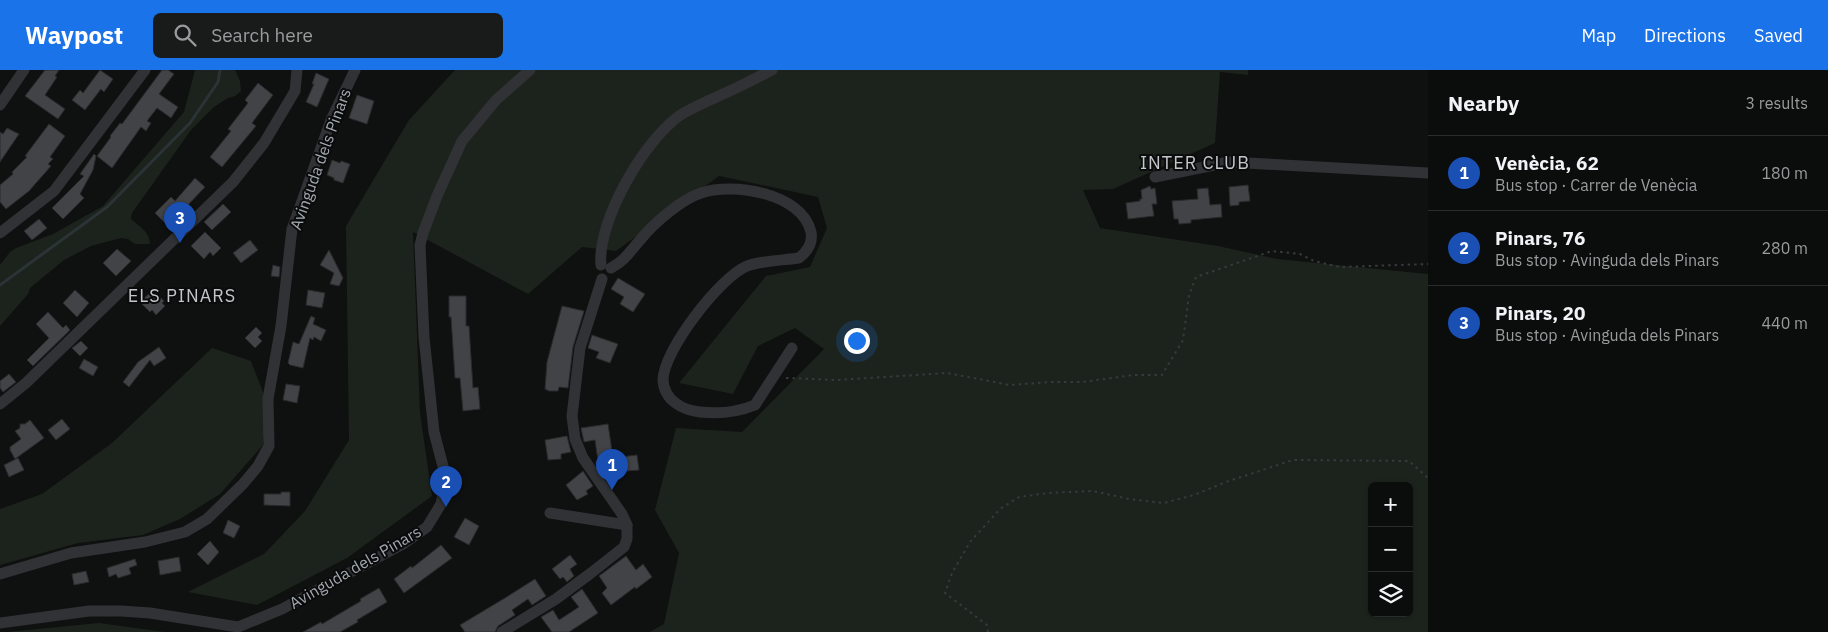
<!DOCTYPE html>
<meta charset="utf-8">
<style>
:root{--surface:#0b0c0c;--page:#191a1a;--text:#f1f3f6;--muted:#9a9b9d;--line:#2b2c2d;--accent:#1a73e8}
body{margin:0;font-family:"IBM Plex Sans",sans-serif;background:var(--page);color:var(--text)}
.controls{position:absolute;right:15px;bottom:15px;display:grid;overflow:hidden;border-radius:8px;box-shadow:0 1px 4px #0004}
.controls button{width:45px;height:45px;display:grid;place-items:center;padding:0;border:0;border-bottom:1px solid var(--line);background:var(--surface);color:var(--text);font:25px sans-serif}
.you{position:absolute;left:856px;top:270px;width:18px;height:18px;margin:-12px;border:4px solid #fff;border-radius:50%;background:#1a73e8;box-shadow:0 0 0 8px #1a73e833}
.badge{display:grid;place-items:center;width:32px;height:32px;border-radius:50%;background:var(--accent);color:#fff;font-size:16px;font-weight:700}
.pin{position:absolute;translate:-50% -41px;filter:drop-shadow(0 1px 2px #0008)}
.pin::after{content:'';position:absolute;top:26px;width:18px;height:15px;background:inherit;clip-path:polygon(0 0,100% 0,50% 100%)}
.list{margin:0;padding:0;list-style:none}
h2{display:flex;justify-content:space-between;align-items:center;height:65px;margin:0;padding:0 20px;font-size:21px}
h2 small{font-size:16px;font-weight:400;color:var(--muted)}
.list li{display:grid;grid-template-columns:32px 1fr auto;gap:15px;align-items:center;box-sizing:border-box;height:75px;padding:0 20px;border-top:1px solid var(--line)}
.list b{display:block;font-size:19px;white-space:nowrap}
.list p{margin:0;font-size:16px;white-space:nowrap;color:var(--muted)}
.list em{font-size:16px;font-style:normal;color:var(--muted)}
.icon{flex:none;width:28px;height:28px;fill:none;stroke:currentColor;stroke-width:2;stroke-linecap:round;stroke-linejoin:round}
.map{position:relative;flex:none;width:1428px;height:562px;overflow:hidden}
header{display:flex;align-items:center;gap:30px;box-sizing:border-box;height:70px;padding:0 25px;background:var(--accent);color:#fff}
header strong{font-size:24px}
nav{display:flex;gap:28px;margin-inline-start:auto;font-size:18px}
.search{width:350px;height:45px;background:var(--page);display:flex;align-items:center;gap:12px;box-sizing:border-box;padding:0 18px;border-radius:8px;color:var(--muted);font-size:19px}
main{display:flex}
aside{flex:1;background:var(--surface)}
.map>svg:first-child{display:block}
.green{fill:#1c231c;fill-rule:evenodd}
.lines{fill:none;stroke-linecap:round;stroke-linejoin:round}
.stream{stroke:#2b3337;stroke-width:3}
.building{fill:#414346;stroke:#2a2a2c}
.path{stroke:#37393c;stroke-width:2;stroke-dasharray:2.5 4;stroke-linecap:butt}
.minor{stroke:#313235;stroke-width:11}
.labels{text-anchor:middle;stroke-width:4;stroke-linejoin:round;paint-order:stroke}
.street-label{font-size:16px;fill:#a2a9b0;stroke:#0a0b0b}
.neighbourhood-label{font-size:18px;letter-spacing:1px;fill:#c3c7cc;stroke:#0a0b0b}
</style>
<header>
<strong>Waypost</strong>
<div class="search"><svg class="icon" aria-label="search" viewBox="0 0 24 24"><circle cx="10" cy="10" r="6"/><path d="M15 15l6 6"/></svg>Search here</div>
<nav><a>Map</a><a>Directions</a><a>Saved</a></nav>
</header>
<main>
<div class="map">
<svg width="1428" height="562" viewBox="0 0 1428 562">
<rect width="100%" height="100%" fill="#0f1010"/>
<g class="green">
<path d="M195,0H235L240,11L241,21L235,26L228,28L214,37L191,60L132,143L131,149C139,156 150,162 150,174H135L128,169L121,168L91,176L64,190L30,218L28,224L0,256V195L10,182L16,178L53,164L103,136L184,42Z"/>
<path d="M455,0H1248V5L1220,2L1215,73L1113,119L1083,120L1100,158L1218,176L1277,189L1428,204V562H650L664,554L679,483L655,440L676,358L742,362L824,279L795,258L758,276L733,324L679,313L766,206L810,197L827,158L818,127L719,106L616,181L582,177L528,224L413,162L420,343L432,426L347,488L257,535L188,522L264,484L305,441L349,370L346,156L409,50ZM1372,416H1409V543H1372Z"/>
<path d="M212,278L251,291L264,325L265,352L263,375L220,424L180,449L143,465L78,473L0,495V439L42,424L112,373Z"/>
<path d="M99,553L165,562H7Z"/>
</g>
<g class="lines">
<path class="stream" d="M0,215L107,137L190,53L218,12L220,0"/>
</g>
<g class="building">
<path d="M45,0H59L55,6L57,7L45,25L65,39L58,49L25,26Z"/>
<path d="M100,0L113,9L104,22L101,19L85,40L72,30L80,20L83,23Z"/>
<path d="M162,0H168L174,4L159,24L178,37L171,48L157,38L147,51L151,53L146,61L141,57L112,98L97,86L111,67L110,66L120,53L122,54Z"/>
<path d="M316,3L329,9L317,37L306,32L314,14H312Z"/>
<path d="M258,13L273,25L252,53L256,56L222,97L210,87L231,61L228,59L248,33L245,30Z"/>
<path d="M357,25L374,31L367,54L349,48Z"/>
<path d="M49,54L65,66L50,87L53,89L48,94L51,96L29,121L6,139L0,132V115L13,104L12,102L27,87L25,86Z"/>
<path d="M7,58L19,64L0,92V62L3,64Z"/>
<path d="M94,84L96,86L93,100L80,124L84,128L63,149L52,138L84,106L80,104Z"/>
<path d="M332,90L340,93L341,91L350,94L343,113L334,110V108L327,105Z"/>
<path d="M195,108L205,117L168,156L155,143L171,127L175,131Z"/>
<path d="M1248,115L1250,131L1239,132V135L1230,136L1229,117Z"/>
<path d="M1150,116L1151,119L1155,118L1157,134H1152L1154,146L1128,149L1126,133L1140,131V129H1142L1141,120Z"/>
<path d="M1208,118L1210,135L1221,134L1222,147L1191,150V153L1179,154L1178,149H1174L1172,131L1198,129L1197,119Z"/>
<path d="M223,134L231,142L212,160L204,152Z"/>
<path d="M39,149L47,158L32,170L24,161Z"/>
<path d="M205,162L221,178L213,186L210,182L204,189L191,176Z"/>
<path d="M250,170L258,180L241,193L233,183Z"/>
<path d="M117,179L131,191L116,206L103,193Z"/>
<path d="M329,180L343,208L339,216L330,214L334,203L320,195Z"/>
<path d="M273,195L280,197L279,207L271,206Z"/>
<path d="M618,208L645,224L633,242L620,234L624,227L611,219Z"/>
<path d="M75,220L89,233L77,247L63,233Z"/>
<path d="M153,220L164,231L162,233L165,236L156,245L152,240L150,242L140,232Z"/>
<path d="M308,220L325,223L322,238L306,235Z"/>
<path d="M449,226H466V256H469L473,318L478,317L480,339L463,341L460,308H455L451,247H449Z"/>
<path d="M562,236L584,241L573,277L568,318L559,317L558,321H549L545,319L547,292Z"/>
<path d="M48,242L63,258L66,255L70,260L33,296L27,290L49,268L36,254Z"/>
<path d="M311,246L315,248L313,254L326,260L321,271L314,267L313,270L310,268L303,298L290,295L288,293L293,272L299,274Z"/>
<path d="M256,257L262,263L258,267L262,271L255,278L245,268Z"/>
<path d="M592,265L618,274L610,293L596,288L599,282L588,278Z"/>
<path d="M81,271L88,278L80,286L72,278Z"/>
<path d="M159,277L166,288L154,296L150,290L129,317L123,312L138,292Z"/>
<path d="M84,289L98,297L93,306L79,298Z"/>
<path d="M9,304L16,312L3,322L0,318V311Z"/>
<path d="M286,314L300,316L297,333L283,330Z"/>
<path d="M62,349L70,359L56,370L48,360Z"/>
<path d="M30,350L44,368L15,389L10,380V377L21,369L15,361L20,358V354H25Z"/>
<path d="M608,354L613,388L637,385L639,400L603,403L596,394V391H598L595,370L584,372L581,358Z"/>
<path d="M567,366L571,382L561,384V389L548,390L545,370Z"/>
<path d="M18,388L24,400L9,407L4,395Z"/>
<path d="M583,401L593,416L586,421L588,424L577,430L566,415Z"/>
<path d="M281,422H290V436L264,435V424H281Z"/>
<path d="M465,448L479,456L469,475L454,467Z"/>
<path d="M228,450L240,456L234,468L223,463Z"/>
<path d="M210,471L219,482L208,495L197,484Z"/>
<path d="M441,475L452,488L404,523L394,509L411,496L412,498Z"/>
<path d="M570,485L577,494L570,499L574,506L567,512L563,507L560,509L552,499Z"/>
<path d="M626,486L636,500L643,494L652,507L636,519L635,517L611,535L602,523L607,518L599,506Z"/>
<path d="M179,487L181,501L160,505L158,491Z"/>
<path d="M135,489L137,495L129,498L131,504L118,508L116,504L109,507L107,498Z"/>
<path d="M86,501L89,512L74,515L72,504Z"/>
<path d="M535,509L546,526L532,535L528,529L512,540L515,545L498,556L495,562H465L460,555L505,528Z"/>
<path d="M379,518L387,532L357,550L358,552L340,562H303L321,552L322,554L361,531L360,529Z"/>
<path d="M582,519L598,543L569,562H552L541,547L553,540L559,550L579,537L571,527Z"/>
</g>
<g class="lines">
<g class="path">
<path d="M786,308L837,310L947,303L1010,315L1050,312H1083L1133,305H1162L1183,270L1189,225L1196,207L1272,181L1300,184L1314,191L1340,197L1428,194"/>
<path d="M988,562L987,555L945,523L952,503L970,472L1000,439L1019,427L1048,423L1093,421L1129,429L1164,433L1194,425L1226,412L1293,390L1409,391L1428,408"/>
</g>
<g class="minor">
<path d="M0,35L24,0"/>
<path d="M1155,107L1229,92L1428,103"/>
<path d="M0,163L54,121L145,0"/>
<path d="M601,195C597,151 645,68 682,44C699,34 717,27 734,19C747,13 760,6 772,0"/>
<path d="M611,198C625,191 631,180 641,169C654,153 682,129 701,123C733,112 802,123 811,162C813,173 808,181 799,188C785,190 759,191 747,196C720,207 663,281 663,310C664,330 682,340 700,342C719,344 738,342 755,335L792,278"/>
<path d="M0,334L26,313L233,112L264,73L295,21L297,0"/>
<path d="M550,443L627,455"/>
<path d="M0,504L71,483L145,472L185,462L207,449L243,414L258,396L269,376L268,329L281,256L292,159L331,50L355,0"/>
<path d="M0,553L89,541H121L150,543L238,557L282,539L403,474L427,457L441,434L445,416V404L434,362L424,267L420,175L423,163L437,126L462,71L496,30L530,0"/>
<path d="M502,562L556,529L591,503L624,477L627,469V455L622,444L583,388L575,369L572,346L580,278L602,209"/>
</g>
</g>
<g class="labels">
<g class="street-label">
<text transform="translate(320 89) rotate(-70)" y="6">Avinguda dels Pinars</text>
<text transform="translate(355 497) rotate(-30)" y="6">Avinguda dels Pinars</text>
</g>
<g class="neighbourhood-label">
<text x="1195" y="99">INTER CLUB</text>
<text x="182" y="232">ELS PINARS</text>
</g>
</g>
</svg>
<div class="controls">
<button>+</button>
<button>−</button>
<button><svg class="icon" aria-label="layers" viewBox="0 0 24 24"><path d="M12 4l9 5-9 5-9-5zM3 14l9 5 9-5"/></svg></button>
</div>
<div class="you"></div>
<div class="pin badge" style="left:612px;top:420px;background:#1a4fb4">1</div>
<div class="pin badge" style="left:446px;top:437px;background:#1a4fb4">2</div>
<div class="pin badge" style="left:180px;top:173px;background:#1a4fb4">3</div>
</div>
<aside>
<h2>Nearby<small>3 results</small></h2>
<ul class="list">
<li><span class="badge" style="background:#1a4fb4">1</span><div><b>Venècia, 62</b><p>Bus stop · Carrer de Venècia</p></div><em>180 m</em></li>
<li><span class="badge" style="background:#1a4fb4">2</span><div><b>Pinars, 76</b><p>Bus stop · Avinguda dels Pinars</p></div><em>280 m</em></li>
<li><span class="badge" style="background:#1a4fb4">3</span><div><b>Pinars, 20</b><p>Bus stop · Avinguda dels Pinars</p></div><em>440 m</em></li>
</ul>
</aside>
</main>
